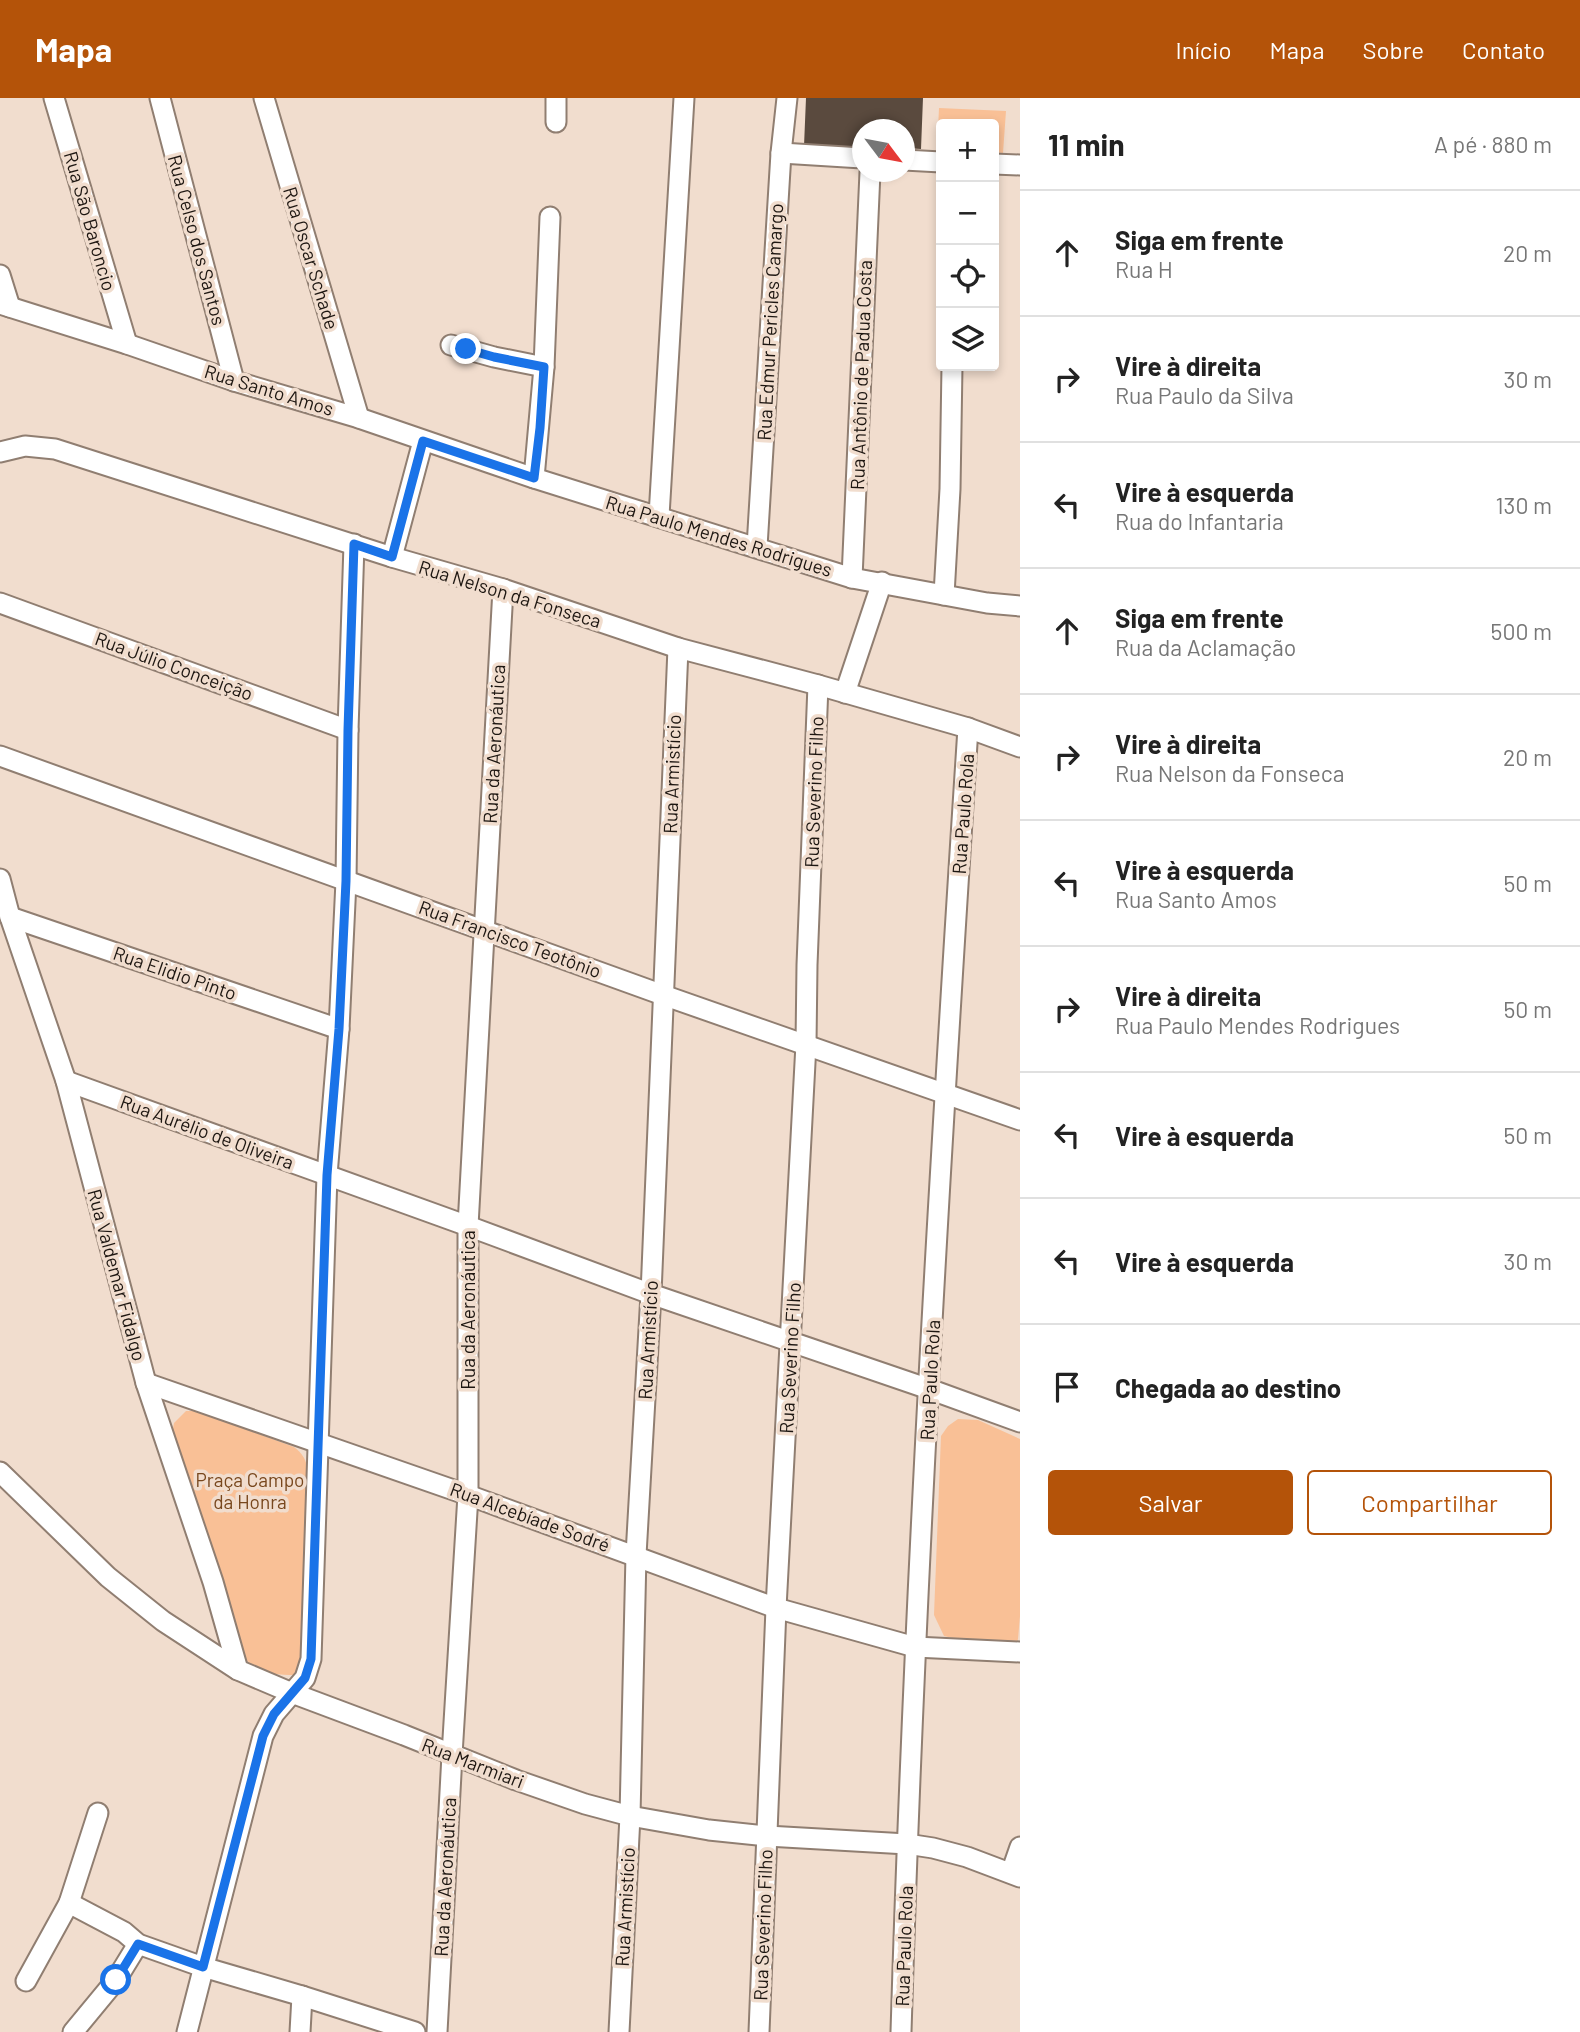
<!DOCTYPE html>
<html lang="pt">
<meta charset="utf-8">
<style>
:root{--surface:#fff;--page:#f2f2f2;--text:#222;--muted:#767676;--line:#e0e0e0;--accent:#b45309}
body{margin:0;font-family:Barlow,sans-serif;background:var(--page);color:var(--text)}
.controls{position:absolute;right:21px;top:21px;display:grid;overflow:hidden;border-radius:7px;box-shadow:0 4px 10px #0003}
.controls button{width:63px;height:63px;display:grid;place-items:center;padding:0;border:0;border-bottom:2px solid var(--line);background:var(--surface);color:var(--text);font:35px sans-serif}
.compass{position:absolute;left:852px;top:21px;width:63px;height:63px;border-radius:50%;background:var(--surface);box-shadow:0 4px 10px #0003;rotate:122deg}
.stop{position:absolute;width:21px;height:21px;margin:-16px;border:5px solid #1a73e8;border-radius:50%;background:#fff}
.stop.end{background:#1a73e8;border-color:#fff;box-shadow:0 2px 7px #0008}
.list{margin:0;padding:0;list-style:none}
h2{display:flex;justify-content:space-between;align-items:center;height:91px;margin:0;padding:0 28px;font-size:30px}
h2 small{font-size:23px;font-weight:400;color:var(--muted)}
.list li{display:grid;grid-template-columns:46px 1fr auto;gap:21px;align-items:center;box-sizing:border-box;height:126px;padding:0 28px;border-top:2px solid var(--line)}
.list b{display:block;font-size:26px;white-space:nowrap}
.list p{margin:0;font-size:23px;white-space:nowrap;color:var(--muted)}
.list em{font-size:23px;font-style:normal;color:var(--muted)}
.actions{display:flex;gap:14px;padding:21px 28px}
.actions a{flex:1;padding:16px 0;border:2px solid var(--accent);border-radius:7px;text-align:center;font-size:24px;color:var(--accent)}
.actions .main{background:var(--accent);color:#fff}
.icon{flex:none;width:38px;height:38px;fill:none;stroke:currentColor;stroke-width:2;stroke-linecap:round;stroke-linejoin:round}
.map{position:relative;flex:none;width:1020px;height:1934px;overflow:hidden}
header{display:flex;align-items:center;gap:42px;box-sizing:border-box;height:98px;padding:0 35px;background:var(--accent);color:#fff}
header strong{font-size:33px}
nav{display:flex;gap:38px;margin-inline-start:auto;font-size:24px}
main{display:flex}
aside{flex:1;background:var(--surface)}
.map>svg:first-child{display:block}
.green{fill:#f9c096}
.building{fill:#5a4a3e}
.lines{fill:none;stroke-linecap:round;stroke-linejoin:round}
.minor-casing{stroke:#907e71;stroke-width:23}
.minor{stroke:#fff;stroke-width:19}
.route{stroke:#1a73e8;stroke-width:9}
.labels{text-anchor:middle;stroke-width:7;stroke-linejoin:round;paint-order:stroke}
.street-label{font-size:19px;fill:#1d1611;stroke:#f1ddce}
.park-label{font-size:19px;fill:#78471d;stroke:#f1ddce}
</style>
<header>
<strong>Mapa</strong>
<nav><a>Início</a><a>Mapa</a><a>Sobre</a><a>Contato</a></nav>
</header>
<main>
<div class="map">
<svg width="1020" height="1934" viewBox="0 0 1020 1934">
<rect width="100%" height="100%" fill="#f1ddce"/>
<g class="green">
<path d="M939,10L1006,13L1003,55L994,54V26H941V52H937Z"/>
<path d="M186,1313H197L294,1349C302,1355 306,1361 307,1370L302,1569L295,1577C275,1577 257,1576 244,1559L172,1336L174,1325Z"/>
<path d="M958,1321L978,1322L1020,1341V1518L1018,1541L1015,1549L972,1545L944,1538L934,1517L941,1338L948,1328Z"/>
</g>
<path class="building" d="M806,0H923L921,51L904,50V32H862V48H804Z"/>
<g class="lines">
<defs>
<g id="minor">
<path d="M54,0L127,246"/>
<path d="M160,0L234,283"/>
<path d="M264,0L359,320"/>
<path d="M556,24V0"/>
<path d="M781,55L862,60"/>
<path d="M904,62L941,64"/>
<path d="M994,66L1020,67"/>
<path d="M0,177L10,209"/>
<path d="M0,206L127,246L234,283L359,320L534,380L852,480L987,505L1020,508"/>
<path d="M451,247L494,259L544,269L534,380"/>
<path d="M544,269L550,119"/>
<path d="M0,354L25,348L55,351L392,459L503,491L678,550L818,587L968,630L1020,649"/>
<path d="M659,418L684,0"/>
<path d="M757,449L781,55L787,0"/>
<path d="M392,459L423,343"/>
<path d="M852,480L870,74"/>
<path d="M944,497L950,391L952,268"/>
<path d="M0,505L348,632"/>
<path d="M845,595L882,484"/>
<path d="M0,658L663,897L1020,1022"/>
<path d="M0,781L10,819L66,983L146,1285L213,1484L238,1572"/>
<path d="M10,819L339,931"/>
<path d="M66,983L468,1128L651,1196L929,1291L1020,1324"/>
<path d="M146,1285L468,1397L776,1510L915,1549L1020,1554"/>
<path d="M0,1374L108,1479L163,1523L238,1572L292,1595L404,1637L516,1682L585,1706L630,1718L709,1732L767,1738L907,1746L933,1750L967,1759L1020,1779"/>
<path d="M1011,1775L1020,1749"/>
<path d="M69,1805L124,1834L138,1846L203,1869L302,1898L415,1934"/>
<path d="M26,1883L69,1805L98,1715"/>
<path d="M73,1934L116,1882L138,1846"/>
<path d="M187,1934L263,1638L274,1616L305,1580L311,1561L327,1077L339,931L346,783L348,632L354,446"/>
<path d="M300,1934L302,1898"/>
<path d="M437,1934L452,1657L468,1397V1128L503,491"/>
<path d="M619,1934L630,1718L636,1457L651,1196L678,550"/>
<path d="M759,1934L776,1510L806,946L807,867L818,587"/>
<path d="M901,1934C914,1499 940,1064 968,630"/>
</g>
</defs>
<use href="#minor" class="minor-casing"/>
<use href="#minor" class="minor"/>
</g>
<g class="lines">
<path class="route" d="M116,1882L138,1846L203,1869L263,1638L274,1616L305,1580L311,1561L327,1077L339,931L346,783L348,632L354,446L392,459L423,343L534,380L540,330L544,269L494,259L466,251"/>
</g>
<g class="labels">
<g class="street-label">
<text transform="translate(90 123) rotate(74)" y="7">Rua São Baroncio</text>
<text transform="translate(197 142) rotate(75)" y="7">Rua Celso dos Santos</text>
<text transform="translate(311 160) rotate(73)" y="7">Rua Oscar Schade</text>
<text transform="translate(770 224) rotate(-87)" y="7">Rua Edmur Pericles Camargo</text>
<text transform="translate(861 277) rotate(-88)" y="7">Rua Antônio de Padua Costa</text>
<text transform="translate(269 292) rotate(17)" y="7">Rua Santo Amos</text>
<text transform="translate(719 438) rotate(17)" y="7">Rua Paulo Mendes Rodrigues</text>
<text transform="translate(510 496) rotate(17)" y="7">Rua Nelson da Fonseca</text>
<text transform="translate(174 568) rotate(20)" y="7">Rua Júlio Conceição</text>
<text transform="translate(494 646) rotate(-87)" y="7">Rua da Aeronáutica</text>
<text transform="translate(672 676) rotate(-88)" y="7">Rua Armistício</text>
<text transform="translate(814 694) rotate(-88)" y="7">Rua Severino Filho</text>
<text transform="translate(963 716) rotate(-86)" y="7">Rua Paulo Rola</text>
<text transform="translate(510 841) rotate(20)" y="7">Rua Francisco Teotônio</text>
<text transform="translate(175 875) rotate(19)" y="7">Rua Elidio Pinto</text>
<text transform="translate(207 1034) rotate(20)" y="7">Rua Aurélio de Oliveira</text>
<text transform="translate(117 1177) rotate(75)" y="7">Rua Valdemar Fidalgo</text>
<text transform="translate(468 1212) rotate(-90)" y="7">Rua da Aeronáutica</text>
<text transform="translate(648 1242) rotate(-87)" y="7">Rua Armistício</text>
<text transform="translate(790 1260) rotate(-87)" y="7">Rua Severino Filho</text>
<text transform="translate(930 1282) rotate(-87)" y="7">Rua Paulo Rola</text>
<text transform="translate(530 1419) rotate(20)" y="7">Rua Alcebíade Sodré</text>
<text transform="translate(473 1665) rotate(21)" y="7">Rua Marmiari</text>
<text transform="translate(445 1779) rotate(-87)" y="7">Rua da Aeronáutica</text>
<text transform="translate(625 1809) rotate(-87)" y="7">Rua Armistício</text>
<text transform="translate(763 1827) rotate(-88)" y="7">Rua Severino Filho</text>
<text transform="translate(904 1848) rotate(-88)" y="7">Rua Paulo Rola</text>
</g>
<g class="park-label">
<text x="250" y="1389">Praça Campo<tspan x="250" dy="22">da Honra</tspan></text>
</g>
</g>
</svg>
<div class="controls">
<button>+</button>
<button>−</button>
<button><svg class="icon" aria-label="locate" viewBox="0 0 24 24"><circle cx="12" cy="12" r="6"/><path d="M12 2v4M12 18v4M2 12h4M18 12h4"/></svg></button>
<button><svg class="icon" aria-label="layers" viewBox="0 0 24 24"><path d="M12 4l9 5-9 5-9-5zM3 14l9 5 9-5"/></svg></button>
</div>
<svg class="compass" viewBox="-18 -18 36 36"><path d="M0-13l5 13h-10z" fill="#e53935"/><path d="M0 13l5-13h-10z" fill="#767676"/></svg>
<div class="stop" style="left:116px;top:1882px"></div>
<div class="stop end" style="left:466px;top:251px"></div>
</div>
<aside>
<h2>11 min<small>A pé · 880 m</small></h2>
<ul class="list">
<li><svg class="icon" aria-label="ahead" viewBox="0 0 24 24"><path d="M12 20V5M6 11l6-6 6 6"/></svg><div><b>Siga em frente</b><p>Rua H</p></div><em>20 m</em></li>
<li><svg class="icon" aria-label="right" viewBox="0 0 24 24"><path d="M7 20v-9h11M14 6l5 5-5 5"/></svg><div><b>Vire à direita</b><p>Rua Paulo da Silva</p></div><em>30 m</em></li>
<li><svg class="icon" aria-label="left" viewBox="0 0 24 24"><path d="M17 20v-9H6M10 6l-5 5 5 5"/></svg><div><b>Vire à esquerda</b><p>Rua do Infantaria</p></div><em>130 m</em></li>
<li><svg class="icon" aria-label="ahead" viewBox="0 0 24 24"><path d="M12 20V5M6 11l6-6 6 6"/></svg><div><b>Siga em frente</b><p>Rua da Aclamação</p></div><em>500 m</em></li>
<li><svg class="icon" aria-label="right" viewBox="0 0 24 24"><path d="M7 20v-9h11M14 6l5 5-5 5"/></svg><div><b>Vire à direita</b><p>Rua Nelson da Fonseca</p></div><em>20 m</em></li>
<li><svg class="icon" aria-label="left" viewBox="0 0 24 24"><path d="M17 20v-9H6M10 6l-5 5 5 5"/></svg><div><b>Vire à esquerda</b><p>Rua Santo Amos</p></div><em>50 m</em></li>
<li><svg class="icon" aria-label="right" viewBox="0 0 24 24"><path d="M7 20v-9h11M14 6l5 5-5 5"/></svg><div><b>Vire à direita</b><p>Rua Paulo Mendes Rodrigues</p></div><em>50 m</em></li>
<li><svg class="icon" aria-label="left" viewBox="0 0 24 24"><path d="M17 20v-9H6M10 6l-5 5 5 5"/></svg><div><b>Vire à esquerda</b></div><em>50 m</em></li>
<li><svg class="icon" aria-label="left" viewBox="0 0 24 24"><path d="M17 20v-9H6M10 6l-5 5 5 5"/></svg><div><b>Vire à esquerda</b></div><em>30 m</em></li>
<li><svg class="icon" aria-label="arrive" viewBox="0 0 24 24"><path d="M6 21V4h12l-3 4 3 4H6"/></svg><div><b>Chegada ao destino</b></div></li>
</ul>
<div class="actions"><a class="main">Salvar</a><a>Compartilhar</a></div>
</aside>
</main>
